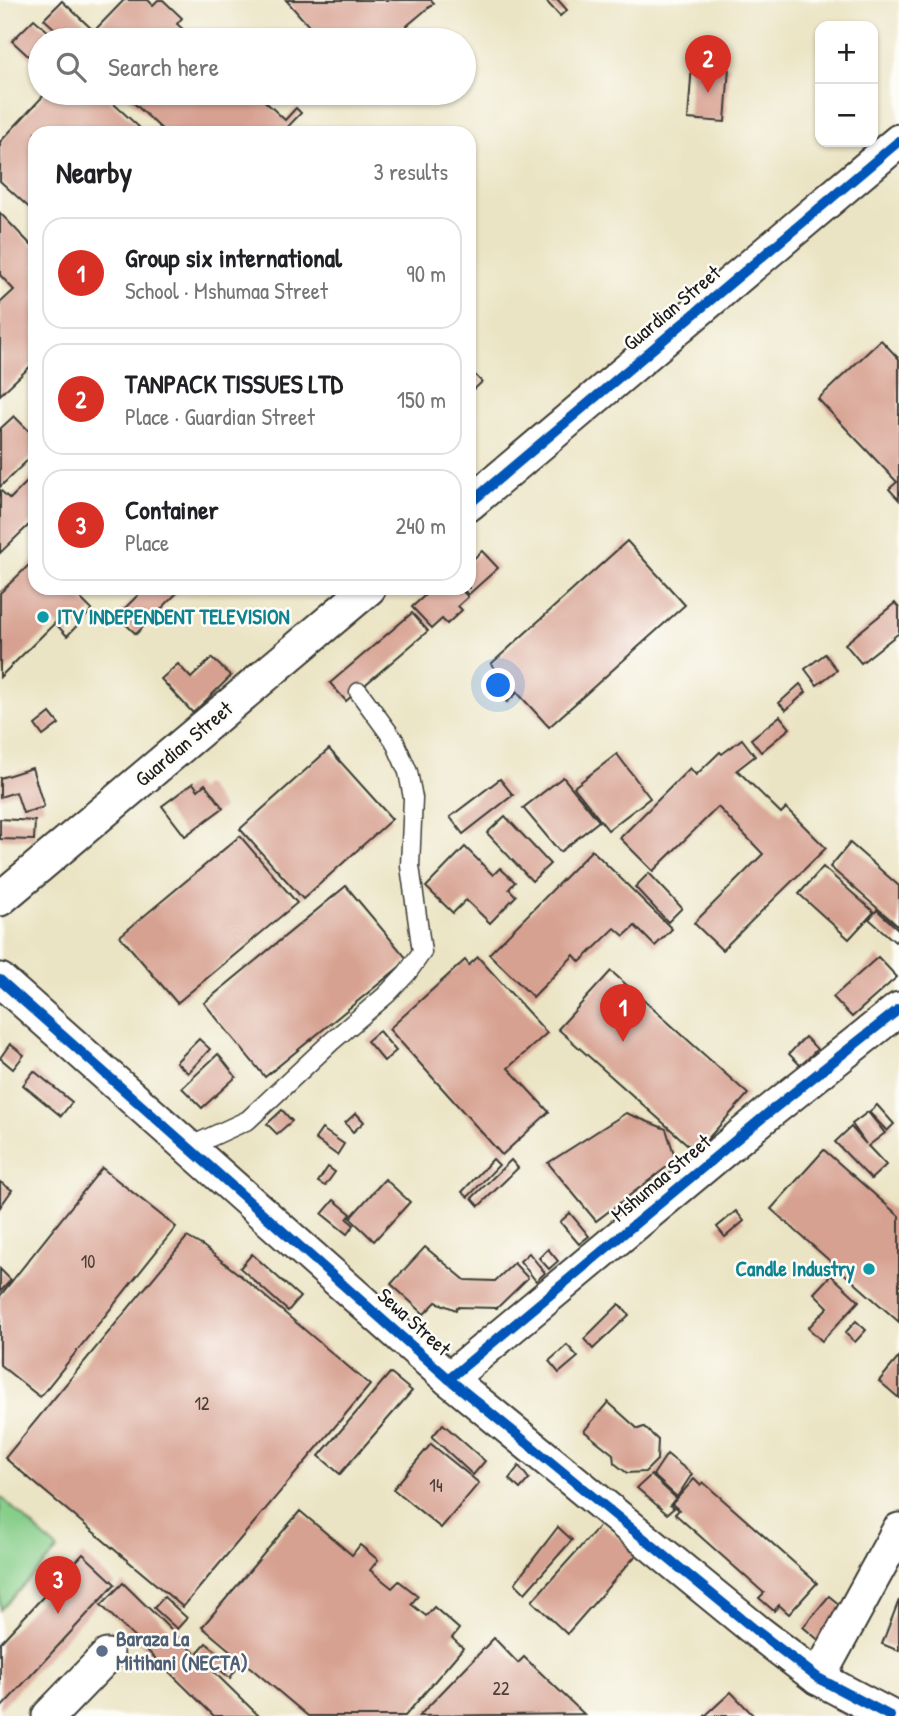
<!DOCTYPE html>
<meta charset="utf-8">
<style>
:root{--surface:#fff;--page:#f6f6f6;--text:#202124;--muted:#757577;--line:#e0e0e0;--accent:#d93025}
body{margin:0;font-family:"Patrick Hand",sans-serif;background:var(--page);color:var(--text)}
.controls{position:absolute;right:21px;top:21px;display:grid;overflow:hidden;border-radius:14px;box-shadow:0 2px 5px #0004}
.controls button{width:63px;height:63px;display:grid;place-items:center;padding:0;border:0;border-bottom:2px solid var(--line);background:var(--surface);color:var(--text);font:35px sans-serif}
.you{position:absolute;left:499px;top:686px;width:24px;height:24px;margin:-18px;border:5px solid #fff;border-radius:50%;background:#1a73e8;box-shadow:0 0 0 10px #1a73e833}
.badge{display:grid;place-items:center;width:46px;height:46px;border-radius:50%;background:var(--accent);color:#fff;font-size:23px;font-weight:700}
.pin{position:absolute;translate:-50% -58px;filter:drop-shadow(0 2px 4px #0008)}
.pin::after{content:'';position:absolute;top:37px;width:24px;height:21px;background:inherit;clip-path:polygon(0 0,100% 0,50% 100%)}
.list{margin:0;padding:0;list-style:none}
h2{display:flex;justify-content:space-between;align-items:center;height:91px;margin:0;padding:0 28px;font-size:30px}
h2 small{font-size:23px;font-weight:400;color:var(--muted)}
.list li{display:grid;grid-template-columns:46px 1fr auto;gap:21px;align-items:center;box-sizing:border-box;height:112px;margin:0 14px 14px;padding:0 14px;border:2px solid var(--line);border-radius:21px}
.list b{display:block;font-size:26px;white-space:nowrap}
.list p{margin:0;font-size:23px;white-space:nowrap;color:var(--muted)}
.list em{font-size:23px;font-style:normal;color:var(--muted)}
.icon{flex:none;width:38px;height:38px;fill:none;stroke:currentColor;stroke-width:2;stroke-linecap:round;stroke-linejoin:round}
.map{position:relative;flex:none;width:899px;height:1716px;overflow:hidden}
.search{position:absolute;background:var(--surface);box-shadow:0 2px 5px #0004;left:28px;top:28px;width:448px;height:77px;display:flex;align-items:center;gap:18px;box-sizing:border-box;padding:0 24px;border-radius:38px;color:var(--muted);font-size:26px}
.panel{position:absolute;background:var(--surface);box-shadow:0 2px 5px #0004;left:28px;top:126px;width:448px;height:469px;border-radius:21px}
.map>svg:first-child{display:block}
.green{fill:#87ce8a;stroke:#527553;stroke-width:2}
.building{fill:#d7a191}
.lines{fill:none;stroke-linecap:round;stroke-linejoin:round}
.service-casing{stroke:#3b3a35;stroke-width:21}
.minor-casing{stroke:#3b3a35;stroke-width:37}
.service{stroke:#fff;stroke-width:18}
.minor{stroke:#fff;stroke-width:33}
.cycleway-casing{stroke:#fdfcf7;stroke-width:15}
.cycleway{stroke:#0057b8;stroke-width:10}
.culture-dot{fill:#0f9aa8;stroke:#fdfcf7;stroke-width:2.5}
.service-dot{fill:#5c6f8a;stroke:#fdfcf7;stroke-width:2.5}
.labels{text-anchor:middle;stroke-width:5;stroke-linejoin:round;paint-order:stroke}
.number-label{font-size:18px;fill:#4b3d39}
.street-label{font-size:21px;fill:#1c1c1c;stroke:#fdfcf7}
.culture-label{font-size:21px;font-weight:bold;fill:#0d838f;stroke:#fdfcf7;text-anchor:start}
.service-label{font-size:21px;font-weight:bold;fill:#4e5e75;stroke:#fdfcf7;text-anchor:start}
</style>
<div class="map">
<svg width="899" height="1716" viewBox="0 0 899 1716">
<rect width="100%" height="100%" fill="#fdfcf7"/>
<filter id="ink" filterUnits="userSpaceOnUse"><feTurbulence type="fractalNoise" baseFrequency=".0143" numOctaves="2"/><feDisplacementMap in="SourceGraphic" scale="14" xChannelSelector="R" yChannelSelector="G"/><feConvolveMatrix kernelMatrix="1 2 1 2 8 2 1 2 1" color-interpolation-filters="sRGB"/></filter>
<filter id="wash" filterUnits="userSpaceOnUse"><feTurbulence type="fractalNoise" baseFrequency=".00686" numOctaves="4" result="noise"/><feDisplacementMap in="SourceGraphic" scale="28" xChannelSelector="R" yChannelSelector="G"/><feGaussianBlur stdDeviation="1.57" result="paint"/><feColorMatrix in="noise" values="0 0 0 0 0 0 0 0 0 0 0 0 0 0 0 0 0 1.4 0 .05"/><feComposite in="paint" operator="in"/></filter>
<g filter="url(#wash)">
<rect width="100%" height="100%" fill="#ebe4c4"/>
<path class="green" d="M0,1496L58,1550L0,1610Z"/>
<g id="blocks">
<g class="building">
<path d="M124,0H148L153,5L158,0H163L182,18L177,24L195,40H67L44,19L62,1L94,31Z"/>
<path d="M286,0H431L434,3L390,40H321Z"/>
<path d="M545,0H558L567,10L560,16Z"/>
<path d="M34,19L58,40H40V67L12,41Z"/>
<path d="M692,64L729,67L725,122L688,119Z"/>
<path d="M46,93H102L139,127L133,133H35V213L0,181V142Z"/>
<path d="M123,93H256L285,120L296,108L301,113L282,133H166Z"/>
<path d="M0,213L35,249V362L0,395V303L14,290L0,275Z"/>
<path d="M881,340L899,359V500L889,489L897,482L818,399Z"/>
<path d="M469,369L482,382L469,394Z"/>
<path d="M14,416L35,437V453L0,487V429Z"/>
<path d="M35,474V519L0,553V490L10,499Z"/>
<path d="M627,541L685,605L549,727L491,664Z"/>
<path d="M482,551L498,568L468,595L462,588H469V563Z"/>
<path d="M35,559V588H76L73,591L92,610L67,636L55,623L0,677V593Z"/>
<path d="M145,588H182L136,634L117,616Z"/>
<path d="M433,588H460L468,597L458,606L462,610L447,624L442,619L432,628L412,607Z"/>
<path d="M895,603L899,608V633L861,663L845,644Z"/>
<path d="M412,613L428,631L346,701L330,683Z"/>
<path d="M825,654L837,670L817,685L805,669Z"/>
<path d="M212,658L231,676L193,713L161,679L178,664L191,678Z"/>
<path d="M496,672L516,694L507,702L486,680Z"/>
<path d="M800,684L806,692L786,710L779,703Z"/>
<path d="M50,713L59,724L43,736L35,725Z"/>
<path d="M780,716L790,728L761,752L751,739Z"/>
<path d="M742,739L755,756L737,770L781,813L786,808L826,848L722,950L694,923L763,854L718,807L653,871L620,838L690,768L696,775L720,752L722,754Z"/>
<path d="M329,749L392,819L303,899L240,829Z"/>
<path d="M617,754L650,798L608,830L574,787Z"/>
<path d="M32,768L44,807L23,813L16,792L0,797V778Z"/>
<path d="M563,777L599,821L560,852L523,808Z"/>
<path d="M500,779L513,795L463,834L450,817Z"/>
<path d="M193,783L198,790L205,784L223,808L185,836L162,806Z"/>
<path d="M505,816L550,864L532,881L487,833Z"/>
<path d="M0,819L35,821L34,840L0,839Z"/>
<path d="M240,836L297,903L177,1003L120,936Z"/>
<path d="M850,843L899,886V927L830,867Z"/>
<path d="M465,847L493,875L500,868L515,882L509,889L516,896L490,923L466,900L453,913L426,887Z"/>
<path d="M592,850L672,929L655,946L635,926L624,936L615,928L580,962L574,955L533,997L489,954Z"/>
<path d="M823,867L874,912L849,939L799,894Z"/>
<path d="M649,873L682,908L668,922L635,887Z"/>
<path d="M346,886L408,960L265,1077L204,1003Z"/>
<path d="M877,910L899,930V938L895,942L869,919Z"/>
<path d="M478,957L547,1033L508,1068L549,1112L502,1155L389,1029L465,960L469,965Z"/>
<path d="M878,957L897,977L852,1017L833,997Z"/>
<path d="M611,971L748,1094L696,1152L558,1029Z"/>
<path d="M379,1031L396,1051L384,1061L367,1041Z"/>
<path d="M805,1037L817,1049L801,1066L789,1054Z"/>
<path d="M199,1039L210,1049L188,1073L176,1062Z"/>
<path d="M10,1044L24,1055L13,1069L0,1058Z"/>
<path d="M218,1054L236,1077L202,1108L182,1088Z"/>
<path d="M34,1071L72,1102L61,1116L23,1085Z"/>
<path d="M877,1105L894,1124L887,1131L869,1112Z"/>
<path d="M282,1110L292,1121L277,1134L267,1124Z"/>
<path d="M868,1112L885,1133L868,1146L886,1165L871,1179L835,1142L851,1127L866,1144L852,1124Z"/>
<path d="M356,1113L364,1122L353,1132L345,1123Z"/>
<path d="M626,1113L666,1129L676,1160L596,1221L548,1163Z"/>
<path d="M322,1129L344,1144L337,1155L315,1139Z"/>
<path d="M824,1150L899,1216V1322L771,1209Z"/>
<path d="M493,1159L499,1165L468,1197L462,1192Z"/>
<path d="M511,1160L518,1168L479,1206L472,1198Z"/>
<path d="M328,1167L335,1172L325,1186L318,1182Z"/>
<path d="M102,1168L176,1227L40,1397L0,1365V1296Z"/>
<path d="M385,1179L410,1202L374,1241L350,1218Z"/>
<path d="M0,1182L12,1190L0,1207Z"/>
<path d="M334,1200L351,1214L347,1219L354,1225L347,1234L322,1214Z"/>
<path d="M736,1211L744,1221L725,1237L717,1227Z"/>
<path d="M570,1213L589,1236L579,1244L560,1222Z"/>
<path d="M187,1237L203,1246L241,1276L370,1385L183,1607L5,1458Z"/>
<path d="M425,1247L465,1280L495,1281L514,1263L528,1278L497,1308L457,1307L456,1310L436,1302L424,1314L391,1284Z"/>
<path d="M548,1249L558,1261L549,1269L539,1258Z"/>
<path d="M529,1253L545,1273L536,1281L520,1261Z"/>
<path d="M252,1254L300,1297L288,1311L240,1268Z"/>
<path d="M0,1269L11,1280L0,1292Z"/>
<path d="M831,1275L859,1301L822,1341L808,1328L828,1307L814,1293Z"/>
<path d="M619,1304L629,1315L593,1349L584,1339Z"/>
<path d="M856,1321L866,1330L855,1342L845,1333Z"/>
<path d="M567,1345L578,1357L559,1373L549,1361Z"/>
<path d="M899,1357V1398L879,1381Z"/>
<path d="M390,1373L412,1391L340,1474L319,1456Z"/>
<path d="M608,1402L638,1429L644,1427L658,1440L657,1460L645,1472L627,1473L614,1463L613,1454L584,1431Z"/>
<path d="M443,1424L485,1461L473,1475L432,1437Z"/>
<path d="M431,1444L479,1483L441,1528L393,1489Z"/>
<path d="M667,1454L692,1474L677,1497L653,1475Z"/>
<path d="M519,1466L529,1479L520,1489L509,1479Z"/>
<path d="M651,1475L676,1498L670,1505L674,1508L667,1514L637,1488Z"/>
<path d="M694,1479L700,1485L703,1482L817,1583L789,1614L779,1605L774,1611L759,1598L764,1593L675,1514L679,1510L672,1504Z"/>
<path d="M300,1511L352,1555L360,1545L378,1560L370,1570L392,1588L399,1581L418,1596L411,1604L426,1616L434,1607L459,1629L452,1638L463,1648L405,1716H308L202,1627Z"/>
<path d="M601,1524L638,1553L567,1634L532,1601Z"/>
<path d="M558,1527L572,1540L525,1593L515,1583Z"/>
<path d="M83,1554L115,1584L0,1709V1643Z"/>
<path d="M123,1583L259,1716H214L101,1605Z"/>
<path d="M829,1596L847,1611L821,1642L803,1627Z"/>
<path d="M164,1597L187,1618L177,1629L154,1608Z"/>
<path d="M899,1600V1651L882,1644Z"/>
<path d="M494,1638L518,1663L524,1657L584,1714L419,1716Z"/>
<path d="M206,1643L237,1668L230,1678L198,1652Z"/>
<path d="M731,1692L754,1716H705Z"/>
</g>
</g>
</g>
<g filter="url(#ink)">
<use href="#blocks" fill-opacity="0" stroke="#3b3a35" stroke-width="2"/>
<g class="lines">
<defs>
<path id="service" d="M189,1147L248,1120L331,1042L386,995L407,973L422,952L410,866L413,798L408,772L394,740L359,692"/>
<g id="minor">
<path d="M469,504L899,141"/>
<path d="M0,899L369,588"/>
<path d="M0,980L449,1379L758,1632L818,1678L890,1716"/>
<path d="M449,1379L767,1114L899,1009"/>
<path d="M818,1678L899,1530"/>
<path d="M49,1716L107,1656"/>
</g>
</defs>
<use href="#service" class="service-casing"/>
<use href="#minor" class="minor-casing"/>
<use href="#service" class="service"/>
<use href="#minor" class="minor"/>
<defs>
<g id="cycleway">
<path d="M469,504L899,141"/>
<path d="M0,980L449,1379L758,1632L818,1678L890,1716"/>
<path d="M449,1379L767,1114L899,1009"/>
</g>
</defs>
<use href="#cycleway" class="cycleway-casing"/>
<use href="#cycleway" class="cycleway"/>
</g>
</g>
<g class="culture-dot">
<circle cx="43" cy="617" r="7"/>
<circle cx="869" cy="1269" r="7"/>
</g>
<circle class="service-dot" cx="102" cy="1651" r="7"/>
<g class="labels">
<g class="number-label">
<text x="88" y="1268">10</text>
<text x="202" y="1410">12</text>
<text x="436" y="1492">14</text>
<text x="501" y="1695">22</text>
</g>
<g class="street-label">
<text transform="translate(672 308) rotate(-40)" y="7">Guardian Street</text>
<text transform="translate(184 744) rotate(-40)" y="7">Guardian Street</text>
<text transform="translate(661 1178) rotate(-40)" y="7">Mshumaa Street</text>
<text transform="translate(414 1322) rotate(42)" y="7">Sewa Street</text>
</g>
<g class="culture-label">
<text x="57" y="624">ITV INDEPENDENT TELEVISION</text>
<text x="855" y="1276" text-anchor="end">Candle Industry</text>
</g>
<g class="service-label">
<text x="116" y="1646">Baraza La<tspan x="116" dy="24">Mitihani (NECTA)</tspan></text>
</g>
</g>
</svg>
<div class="controls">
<button>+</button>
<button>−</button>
</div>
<div class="you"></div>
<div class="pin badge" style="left:623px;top:1042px">1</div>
<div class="pin badge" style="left:708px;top:93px">2</div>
<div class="pin badge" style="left:58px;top:1614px">3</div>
<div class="search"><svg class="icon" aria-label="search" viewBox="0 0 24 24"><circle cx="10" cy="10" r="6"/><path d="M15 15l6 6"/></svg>Search here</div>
<section class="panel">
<h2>Nearby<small>3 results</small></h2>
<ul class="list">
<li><span class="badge">1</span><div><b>Group six international</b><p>School · Mshumaa Street</p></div><em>90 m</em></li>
<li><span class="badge">2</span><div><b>TANPACK TISSUES LTD</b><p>Place · Guardian Street</p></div><em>150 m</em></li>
<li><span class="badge">3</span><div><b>Container</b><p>Place</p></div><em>240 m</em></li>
</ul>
</section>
</div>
